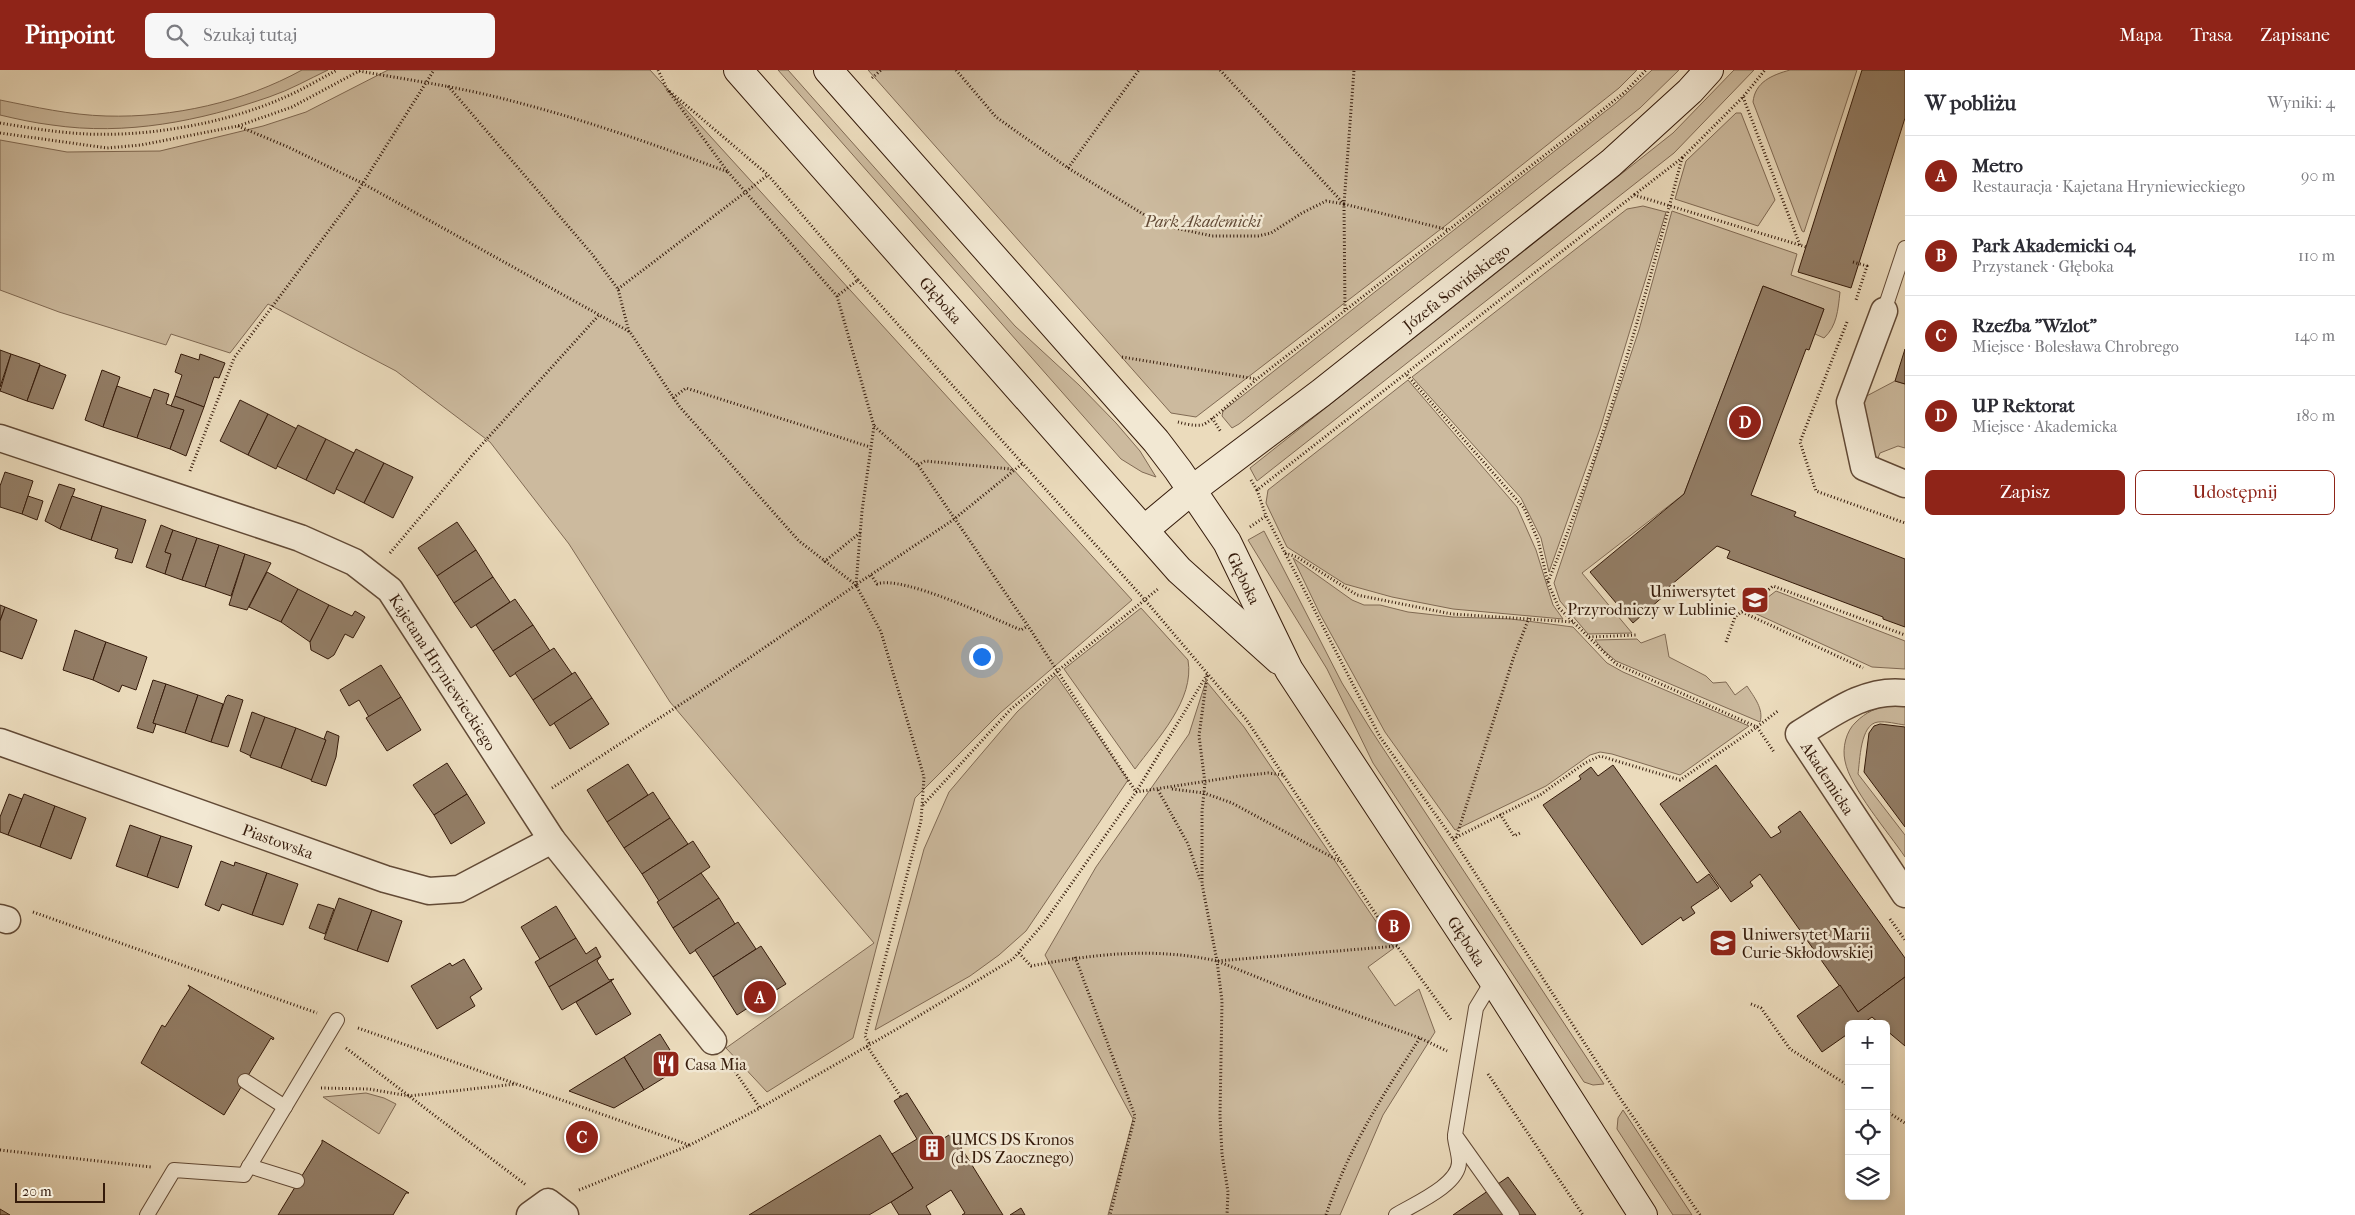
<!DOCTYPE html>
<html lang="pl">
<meta charset="utf-8">
<style>
:root{--surface:#fff;--page:#f7f7f7;--text:#2b2b33;--muted:#7c7c81;--line:#e1e1e2;--accent:#8f2418}
body{margin:0;font-family:"IM FELL French Canon",serif;background:var(--page);color:var(--text)}
.controls{position:absolute;right:15px;bottom:15px;display:grid;overflow:hidden;border-radius:8px;box-shadow:0 2px 8px #0003}
.controls button{width:45px;height:45px;display:grid;place-items:center;padding:0;border:0;border-bottom:1px solid var(--line);background:var(--surface);color:var(--text);font:25px sans-serif}
.scale{position:absolute;left:15px;bottom:12px;width:90px;box-sizing:border-box;padding-left:5px;border:2px solid #341a0a;border-top:0;font-size:14px;line-height:18px;white-space:nowrap;color:#341a0a;-webkit-text-stroke:4px #f2e8d3;paint-order:stroke}
.you{position:absolute;left:981px;top:586px;width:18px;height:18px;margin:-12px;border:4px solid #fff;border-radius:50%;background:#1a73e8;box-shadow:0 0 0 8px #1a73e833}
.badge{display:grid;place-items:center;width:32px;height:32px;border-radius:50%;background:var(--accent);color:#fff;font-size:16px;font-weight:700}
.pin{position:absolute;translate:-50% -50%;border:2px solid #fff;box-shadow:0 1px 5px #0006}
.list{margin:0;padding:0;list-style:none}
h2{display:flex;justify-content:space-between;align-items:center;height:65px;margin:0;padding:0 20px;font-size:21px}
h2 small{font-size:16px;font-weight:400;color:var(--muted)}
.list li{display:grid;grid-template-columns:32px 1fr auto;gap:15px;align-items:center;box-sizing:border-box;height:80px;padding:0 20px;border-top:1px solid var(--line)}
.list b{display:block;font-size:19px;white-space:nowrap}
.list p{margin:0;font-size:16px;white-space:nowrap;color:var(--muted)}
.list em{font-size:16px;font-style:normal;color:var(--muted)}
.actions{display:flex;gap:10px;padding:15px 20px}
.actions a{flex:1;padding:11px 0;border:1px solid var(--accent);border-radius:8px;text-align:center;font-size:18px;color:var(--accent)}
.actions .main{background:var(--accent);color:#fff}
.icon{flex:none;width:28px;height:28px;fill:none;stroke:currentColor;stroke-width:2;stroke-linecap:round;stroke-linejoin:round}
.map{position:relative;flex:none;width:1905px;height:1145px;overflow:hidden}
header{display:flex;align-items:center;gap:30px;box-sizing:border-box;height:70px;padding:0 25px;background:var(--accent);color:#fff}
header strong{font-size:24px}
nav{display:flex;gap:28px;margin-inline-start:auto;font-size:18px}
.search{width:350px;height:45px;background:var(--page);display:flex;align-items:center;gap:12px;box-sizing:border-box;padding:0 18px;border-radius:8px;color:var(--muted);font-size:19px}
main{display:flex}
aside{flex:1;background:var(--surface)}
.map>svg:first-child{display:block}
.green{fill:#ccba9e;stroke:#806a54}
.building{fill:#937e67;stroke:#341a0a}
.lines{fill:none;stroke-linecap:round;stroke-linejoin:round}
.lane-casing{stroke:#624a36;stroke-width:16}
.street-casing{stroke:#624a36;stroke-width:29}
.secondary-casing{stroke:#341a0a;stroke-width:30}
.path{stroke:#341a0a;stroke-width:3;stroke-dasharray:1 2.5;stroke-linecap:butt}
.lane{stroke:#f2e8d3;stroke-width:14}
.street{stroke:#f2e8d3;stroke-width:26}
.secondary{stroke:#f2e8d3;stroke-width:28}
.labels{text-anchor:middle;stroke-width:5;stroke-linejoin:round;paint-order:stroke}
.park-label{font-size:16px;font-style:italic;fill:#624a36;stroke:#f2e8d3}
.street-label{font-size:16px;fill:#341a0a;stroke:#f2e8d3}
.poi-label{font-size:16px;fill:#341a0a;stroke:#f2e8d3;text-anchor:start}
</style>
<header>
<strong>Pinpoint</strong>
<div class="search"><svg class="icon" aria-label="search" viewBox="0 0 24 24"><circle cx="10" cy="10" r="6"/><path d="M15 15l6 6"/></svg>Szukaj tutaj</div>
<nav><a>Mapa</a><a>Trasa</a><a>Zapisane</a></nav>
</header>
<main>
<div class="map">
<svg width="1905" height="1145" viewBox="0 0 1905 1145">
<rect width="100%" height="100%" fill="#ebdbbc"/>
<filter id="stains"><feTurbulence type="fractalNoise" baseFrequency=".004" numOctaves="4"/><feColorMatrix values="0 0 0 0 .2 0 0 0 0 .09 0 0 0 0 .02 0 0 0 .5 -.17"/></filter>
<radialGradient id="worn" r=".72"><stop offset=".6" stop-color="#630" stop-opacity="0"/><stop offset="1" stop-color="#630" stop-opacity=".3"/></radialGradient>
<g class="green">
<path d="M302,0H328C309,9 290,20 269,27C200,51 126,66 52,55C35,53 17,49 0,45V30C35,37 70,45 106,46C173,48 244,32 302,0Z"/>
<path d="M388,0H650L1132,530L1000,643L915,728L853,968L767,1022L726,978L874,873L670,632L569,474L490,372L396,301L268,234L230,283L171,264L166,275L59,242L0,220V70L67,82L160,81L263,56L306,42Z"/>
<path d="M778,0H788L1015,256L1079,315L1116,353L1140,381L1156,407L1142,402L1121,389Z"/>
<path d="M868,0H1637L1619,18L1450,152L1196,347L1171,343Z"/>
<path d="M1652,0H1679L1640,38L1239,354L1232,358L1222,346L1223,341L1616,33Z"/>
<path d="M1734,0H1754L1674,83L1257,411L1250,398L1673,63Z"/>
<path d="M1790,0H1857L1804,162L1802,161L1753,32C1755,12 1772,5 1790,0Z"/>
<path d="M1736,43H1741L1775,130L1758,156L1675,129L1686,91Z"/>
<path d="M1643,136L1666,142L1600,359L1549,502L1541,468L1521,428L1412,307L1627,139Z"/>
<path d="M1672,141L1797,184L1791,205L1840,222C1838,240 1837,256 1824,268L1815,264L1824,239L1763,216L1684,424L1582,503L1632,563L1588,564L1560,531L1554,513L1639,260Z"/>
<path d="M1408,310L1517,437L1536,480L1553,535L1563,549L1453,539L1392,527L1345,514L1287,477L1266,433L1268,420Z"/>
<path d="M1895,311L1905,314V378L1898,376L1880,383L1877,390L1869,388L1859,330Z"/>
<path d="M1264,461L1342,613L1371,660L1604,1014L1593,1015L1584,1012L1373,693L1327,599L1248,470Z"/>
<path d="M1293,488L1352,530L1364,535H1380L1408,542L1453,547L1511,549L1573,557L1607,593L1623,602L1749,656L1680,705L1612,684L1600,682L1590,685L1546,716L1455,760L1385,662L1320,544Z"/>
<path d="M1776,521L1905,571V599L1872,597L1750,541Z"/>
<path d="M1141,538L1188,590C1195,630 1157,669 1135,699L1064,599Z"/>
<path d="M1665,564L1669,587L1706,606L1713,613L1726,612L1735,625L1747,616C1754,627 1764,639 1760,652L1616,591L1603,580L1595,570L1637,569L1641,573Z"/>
<path d="M1056,605L1128,710L1026,861L999,885L970,906L875,960L924,779L949,722L1017,642Z"/>
<path d="M1206,611L1244,657L1394,878L1368,897L1395,936L1419,919L1435,962L1383,1045L1340,1145H1108L1133,1049L1045,885L1096,797L1189,664Z"/>
<path d="M1890,635L1905,636V655C1897,654 1886,651 1878,652C1860,654 1860,691 1858,704L1905,765V787C1889,763 1850,718 1845,691C1842,678 1846,661 1856,652C1866,642 1876,638 1890,635Z"/>
<path d="M366,1023L384,1028L396,1034L379,1064L323,1027Z"/>
<path d="M1623,1040L1692,1145H1673L1617,1059L1618,1048Z"/>
</g>
<g class="building">
<path d="M1862,0H1905V48L1851,218L1798,202Z"/>
<path d="M1763,216L1824,239L1809,280L1806,279L1751,425L1796,442L1794,446L1905,489V557L1883,549V547L1727,488L1730,481L1717,476L1664,521L1666,524L1633,553L1590,502L1684,424Z"/>
<path d="M1905,279V314L1895,311Z"/>
<path d="M0,280L11,284L0,317Z"/>
<path d="M11,284L40,294L27,331L0,321Z"/>
<path d="M181,284L199,290L200,284L225,293L219,308L214,307L204,337L175,326L182,305L175,302Z"/>
<path d="M40,295L66,305L53,339L27,331Z"/>
<path d="M102,300L120,307L103,357L85,350Z"/>
<path d="M117,316L151,328L137,368L103,357Z"/>
<path d="M154,319L169,324L166,334L184,340L170,379L137,368Z"/>
<path d="M175,326L204,337L186,386L170,379L184,340L171,336Z"/>
<path d="M240,330L268,344L248,385L220,371Z"/>
<path d="M268,344L297,359L276,399L248,385Z"/>
<path d="M298,355L326,369L306,410L277,396Z"/>
<path d="M326,369L354,383L334,424L306,410Z"/>
<path d="M356,379L384,393L364,433L336,419Z"/>
<path d="M384,393L413,407L393,448L364,433Z"/>
<path d="M5,402L33,411L22,444L0,437V416Z"/>
<path d="M59,414L75,419L60,459L45,451Z"/>
<path d="M28,426L43,431L37,450L22,444Z"/>
<path d="M72,426L102,436L91,470L60,459Z"/>
<path d="M102,436L146,450L132,493L115,488L118,479L91,470Z"/>
<path d="M457,452L476,480L437,506L418,478Z"/>
<path d="M161,455L173,460L165,482L171,484L165,504L146,497Z"/>
<path d="M173,460L197,468L182,510L165,504L171,484L165,482Z"/>
<path d="M197,468L219,475L205,517L182,510Z"/>
<path d="M219,475L245,484L231,526L205,517Z"/>
<path d="M476,480L493,507L454,533L437,506Z"/>
<path d="M245,484L271,493L247,540L229,535Z"/>
<path d="M267,502L298,519L281,552L249,537Z"/>
<path d="M493,507L510,532L471,558L454,533Z"/>
<path d="M298,519L329,535L310,572L281,552Z"/>
<path d="M515,529L533,555L493,581L476,555Z"/>
<path d="M0,535L5,537L0,551Z"/>
<path d="M329,535L352,546L355,541L365,547L353,568L345,564L334,585L328,589L311,580L310,572Z"/>
<path d="M5,537L37,550L22,589L0,581V551Z"/>
<path d="M533,555L550,581L510,607L493,581Z"/>
<path d="M75,560L106,572L93,610L63,600Z"/>
<path d="M106,572L147,587L136,620L122,615L119,622L93,610Z"/>
<path d="M554,578L572,604L533,630L515,603Z"/>
<path d="M381,595L401,627L369,647L359,630L349,636L340,620Z"/>
<path d="M575,602L592,628L550,656L533,630Z"/>
<path d="M153,610L166,614L153,653L156,654L153,663L137,658Z"/>
<path d="M166,614L198,625L185,663L153,653Z"/>
<path d="M198,625L223,634L211,672L185,663Z"/>
<path d="M228,625L243,630L228,677L211,672L226,627Z"/>
<path d="M401,627L421,660L387,681L366,648Z"/>
<path d="M592,628L609,654L570,679L554,653Z"/>
<path d="M252,642L265,647L251,686L240,681Z"/>
<path d="M265,647L296,658L281,698L250,687Z"/>
<path d="M1880,654L1905,657V757L1864,702L1869,663L1874,656Z"/>
<path d="M296,658L326,670L312,710L281,698Z"/>
<path d="M327,661L339,666L336,687L326,716L311,711L326,670L324,669Z"/>
<path d="M447,693L467,724L434,745L413,715Z"/>
<path d="M628,694L648,725L607,752L587,720Z"/>
<path d="M1613,695L1697,813L1709,804L1719,818L1691,837L1695,843L1683,851L1681,847L1642,875L1543,735L1581,709L1579,706L1591,697L1598,706Z"/>
<path d="M1716,695L1771,768L1781,762L1778,757L1800,741L1905,888V907L1858,942L1760,804L1750,812L1753,816L1731,832L1660,734Z"/>
<path d="M653,722L670,748L624,778L607,752Z"/>
<path d="M9,724L22,729L8,765L0,762V747Z"/>
<path d="M24,724L55,736L40,777L8,765Z"/>
<path d="M467,724L485,753L451,774L434,745Z"/>
<path d="M55,736L86,748L71,789L40,777Z"/>
<path d="M670,748L688,774L642,804L624,778Z"/>
<path d="M130,755L161,766L147,807L116,796Z"/>
<path d="M161,766L192,776L178,818L147,807Z"/>
<path d="M693,771L710,797L659,831L642,804Z"/>
<path d="M221,791L234,796L235,792L267,803L252,845L222,834L219,841L205,835Z"/>
<path d="M267,803L298,814L283,855L252,845Z"/>
<path d="M701,803L719,828L673,858L657,832Z"/>
<path d="M339,828L372,840L357,881L324,869Z"/>
<path d="M719,828L735,854L690,884L673,858Z"/>
<path d="M318,834L334,839L325,864L309,858Z"/>
<path d="M556,836L576,868L540,889L521,857Z"/>
<path d="M372,840L402,851L388,892L357,881Z"/>
<path d="M738,852L756,879L713,907L695,880Z"/>
<path d="M576,868L586,884L596,877L601,887L549,917L535,892Z"/>
<path d="M761,876L786,914L768,925L771,929L760,936L757,932L737,945L713,907Z"/>
<path d="M600,887L597,891L609,910L614,909L562,940L549,917Z"/>
<path d="M464,889L482,919L470,927L475,936L437,959L411,916L450,893L452,896Z"/>
<path d="M1905,907V976L1886,960V954H1880L1872,947L1862,954H1849V963L1822,982L1797,946L1840,915L1858,942Z"/>
<path d="M611,911L631,944L596,965L576,932Z"/>
<path d="M188,915L274,968L273,970L271,968L224,1045L141,993L162,955L165,957L190,918Z"/>
<path d="M660,964L670,980L667,982L678,999L644,1020L624,987Z"/>
<path d="M624,987L644,1020L614,1038L569,1021Z"/>
<path d="M907,1023L938,1072L952,1063L1003,1145H962L965,1143L951,1120L926,1136L931,1145H899L891,1132L913,1118L892,1084L917,1069L894,1031Z"/>
<path d="M880,1065L913,1118L891,1132L869,1145H749Z"/>
<path d="M322,1070L409,1123H406L393,1145H278L322,1073Z"/>
<path d="M1508,1107L1536,1145H1453Z"/>
<path d="M1021,1138L1025,1145H1010Z"/>
<path d="M0,1139L10,1145H0Z"/>
</g>
<g class="lines">
<defs>
<g id="lane">
<path d="M1884,241L1905,178"/>
<path d="M1493,910L1476,938L1455,1065L1512,1145"/>
<path d="M245,1011L285,1037"/>
<path d="M249,1096L297,1111"/>
<path d="M147,1145L174,1100L244,1105L337,950"/>
<path d="M1396,1145C1414,1134 1459,1115 1459,1092C1459,1084 1456,1076 1455,1068"/>
</g>
<g id="street">
<path d="M1884,241L1850,332L1864,397L1905,414"/>
<path d="M0,368L300,468L354,492L390,520L552,770L713,971"/>
<path d="M1905,623C1865,618 1832,644 1799,664L1905,824"/>
<path d="M0,672L385,809L429,821L459,819L552,770"/>
<path d="M0,848L7,850"/>
<path d="M530,1145L548,1132L565,1145"/>
</g>
<g id="secondary">
<path d="M738,0L1179,500L1279,590"/>
<path d="M828,0L1156,371L1178,400L1227,472L1289,600L1493,910L1643,1145"/>
<path d="M1144,460L1192,420L1321,323L1611,93L1690,21L1709,0"/>
</g>
</defs>
<use href="#lane" class="lane-casing"/>
<use href="#street" class="street-casing"/>
<use href="#secondary" class="secondary-casing"/>
<g class="path">
<path d="M658,0L667,19"/>
<path d="M956,0L996,47L1068,98L1161,155L1212,166H1258L1271,163L1302,143L1326,131L1344,134L1345,240"/>
<path d="M1220,0L1344,134L1354,0"/>
<path d="M359,1C409,10 459,17 508,30C583,49 656,75 728,102L667,19L768,105L858,210L837,226L874,356"/>
<path d="M872,8L881,0"/>
<path d="M448,16L592,184L618,219L629,262"/>
<path d="M1743,27L1800,175"/>
<path d="M0,53C24,57 48,61 72,63C138,69 222,55 283,28C302,20 320,9 337,0"/>
<path d="M238,56L288,77L362,113L630,262L679,336L799,471L856,515L862,441L874,356L918,395L1028,556L1136,722L1240,706L1268,703L1283,705"/>
<path d="M0,63L107,78L141,75L238,56L292,37L361,0"/>
<path d="M1682,88L1743,27L1765,0"/>
<path d="M1068,98L1139,0"/>
<path d="M728,102L837,226"/>
<path d="M1344,134L1449,160"/>
<path d="M1853,192L1867,196L1856,230"/>
<path d="M858,210L1145,530L1246,649L1397,876L1452,951"/>
<path d="M618,219L768,105"/>
<path d="M1847,252L1800,372L1816,421L1905,453"/>
<path d="M1122,287L1256,309"/>
<path d="M1407,305L1524,438L1538,470L1548,513L1559,538L1616,594L1757,657L1779,640"/>
<path d="M673,328L686,318L870,377"/>
<path d="M1212,348L1221,362"/>
<path d="M1178,352C1185,354 1194,356 1202,355C1212,352 1246,318 1257,309L1590,50L1625,22L1646,0"/>
<path d="M918,395L925,391L1011,399L1013,402"/>
<path d="M190,401L234,288L356,124L434,0"/>
<path d="M1251,410L1257,420"/>
<path d="M1250,457L1266,446"/>
<path d="M390,483L475,382L599,245"/>
<path d="M1285,483L1297,487L1357,525L1452,544L1573,552"/>
<path d="M824,492L861,462"/>
<path d="M871,505L877,514C903,505 992,548 1021,560L1028,556"/>
<path d="M1548,512C1604,375 1645,231 1682,88L1634,125"/>
<path d="M857,514L953,450L1022,394"/>
<path d="M1742,542L1863,598"/>
<path d="M1589,567L1637,565"/>
<path d="M1726,572L1735,547L1773,516L1905,565"/>
<path d="M1207,606L1199,666L1205,713L1202,741V814L1217,891L1222,931L1220,1046L1222,1084L1228,1122L1227,1145"/>
<path d="M552,718L698,623L856,515L881,562L924,707L921,751L865,966L870,975"/>
<path d="M1172,719L1204,723L1232,733L1341,792"/>
<path d="M1158,720L1188,774L1200,809"/>
<path d="M923,735L1011,639L1158,519"/>
<path d="M1500,744L1514,766L1520,763"/>
<path d="M1456,768L1514,586L1529,548"/>
<path d="M1453,769L1540,725L1585,693L1600,686L1680,710L1757,657L1774,682"/>
<path d="M33,842L317,943"/>
<path d="M1890,849L1905,870"/>
<path d="M1397,876L1217,891L1304,926L1420,968L1447,981"/>
<path d="M1019,883L1031,896C1093,884 1155,877 1217,891"/>
<path d="M1075,887L1135,1046L1110,1145"/>
<path d="M1751,934L1761,938L1790,979L1849,1016"/>
<path d="M358,958L689,1075"/>
<path d="M867,976L901,1027"/>
<path d="M346,978L526,1115"/>
<path d="M729,993L760,1038"/>
<path d="M1488,1004L1583,1145"/>
<path d="M321,1018L369,1019L409,1026L516,1014"/>
<path d="M1886,1041L1905,1053"/>
<path d="M0,1080L151,1097"/>
<path d="M579,1120L690,1075L760,1038L902,956L1013,889L1043,854L1136,722L1208,603"/>
<path d="M1326,1145C1349,1077 1381,1028 1420,968"/>
<path d="M1700,1145L1618,1025L1453,769L1380,667L1266,446L1257,420L1634,125L1806,177"/>
</g>
<use href="#lane" class="lane"/>
<use href="#street" class="street"/>
<use href="#secondary" class="secondary"/>
</g>
<defs>
<symbol id="university-square" viewBox="-11 -11 22 22"><rect x="-9" y="-9" width="18" height="18" rx="4" fill="#8f2418" stroke="#f2e8d3"/><path d="M0-5L7-2L0 1L-7-2ZM-4 1L0 2.5L4 1V4Q0 6-4 4Z" fill="#fff"/></symbol>
<symbol id="restaurant-square" viewBox="-11 -11 22 22"><rect x="-9" y="-9" width="18" height="18" rx="4" fill="#8f2418" stroke="#f2e8d3"/><path d="M-5-6h1v4h1v-4h1v4h1v-4h1v5L-1.5 .5V6h-2V.5L-5-1ZM5-6V6H3V1.5H1.5Q1.5-4 5-6Z" fill="#fff"/></symbol>
<symbol id="building-square" viewBox="-11 -11 22 22"><rect x="-9" y="-9" width="18" height="18" rx="4" fill="#8f2418" stroke="#f2e8d3"/><path d="M-4-6H4V6H1V3H-1V6H-4ZM-2.5-4.3h1.7v1.8h-1.7ZM.8-4.3h1.7v1.8H.8ZM-2.5-1h1.7V.8h-1.7ZM.8-1h1.7V.8H.8Z" fill="#fff"/></symbol>
</defs>
<g fill-rule="evenodd">
<use href="#university-square" x="1739" y="514" width="32" height="32"/>
<use href="#university-square" x="1707" y="857" width="32" height="32"/>
<use href="#restaurant-square" x="650" y="978" width="32" height="32"/>
<use href="#building-square" x="916" y="1062" width="32" height="32"/>
</g>
<g class="labels">
<g class="park-label">
<text x="1203" y="157">Park Akademicki</text>
</g>
<g class="street-label">
<text transform="translate(1456 217) rotate(-38)" y="6">Józefa Sowińskiego</text>
<text transform="translate(941 230) rotate(49)" y="6">Głęboka</text>
<text transform="translate(1244 508) rotate(64)" y="6">Głęboka</text>
<text transform="translate(443 602) rotate(57)" y="6">Kajetana Hryniewieckiego</text>
<text transform="translate(1828 708) rotate(57)" y="6">Akademicka</text>
<text transform="translate(278 771) rotate(20)" y="6">Piastowska</text>
<text transform="translate(1467 871) rotate(57)" y="6">Głęboka</text>
</g>
<g class="poi-label">
<text x="1736" y="527" text-anchor="end">Uniwersytet<tspan x="1736" dy="18">Przyrodniczy w Lublinie</tspan></text>
<text x="1742" y="870">Uniwersytet Marii<tspan x="1742" dy="18">Curie-Skłodowskiej</tspan></text>
<text x="685" y="1000">Casa Mia</text>
<text x="951" y="1075">UMCS DS Kronos<tspan x="951" dy="18">(d. DS Zaocznego)</tspan></text>
</g>
</g>
<rect width="100%" height="100%" filter="url(#stains)"/>
<rect width="100%" height="100%" fill="url(#worn)"/>
</svg>
<div class="controls">
<button>+</button>
<button>−</button>
<button><svg class="icon" aria-label="locate" viewBox="0 0 24 24"><circle cx="12" cy="12" r="6"/><path d="M12 2v4M12 18v4M2 12h4M18 12h4"/></svg></button>
<button><svg class="icon" aria-label="layers" viewBox="0 0 24 24"><path d="M12 4l9 5-9 5-9-5zM3 14l9 5 9-5"/></svg></button>
</div>
<div class="scale">20 m</div>
<div class="you"></div>
<div class="pin badge" style="left:760px;top:927px">A</div>
<div class="pin badge" style="left:1394px;top:856px">B</div>
<div class="pin badge" style="left:582px;top:1067px">C</div>
<div class="pin badge" style="left:1745px;top:352px">D</div>
</div>
<aside>
<h2>W pobliżu<small>Wyniki: 4</small></h2>
<ul class="list">
<li><span class="badge">A</span><div><b>Metro</b><p>Restauracja · Kajetana Hryniewieckiego</p></div><em>90 m</em></li>
<li><span class="badge">B</span><div><b>Park Akademicki 04</b><p>Przystanek · Głęboka</p></div><em>110 m</em></li>
<li><span class="badge">C</span><div><b>Rzeźba &quot;Wzlot&quot;</b><p>Miejsce · Bolesława Chrobrego</p></div><em>140 m</em></li>
<li><span class="badge">D</span><div><b>UP Rektorat</b><p>Miejsce · Akademicka</p></div><em>180 m</em></li>
</ul>
<div class="actions"><a class="main">Zapisz</a><a>Udostępnij</a></div>
</aside>
</main>
